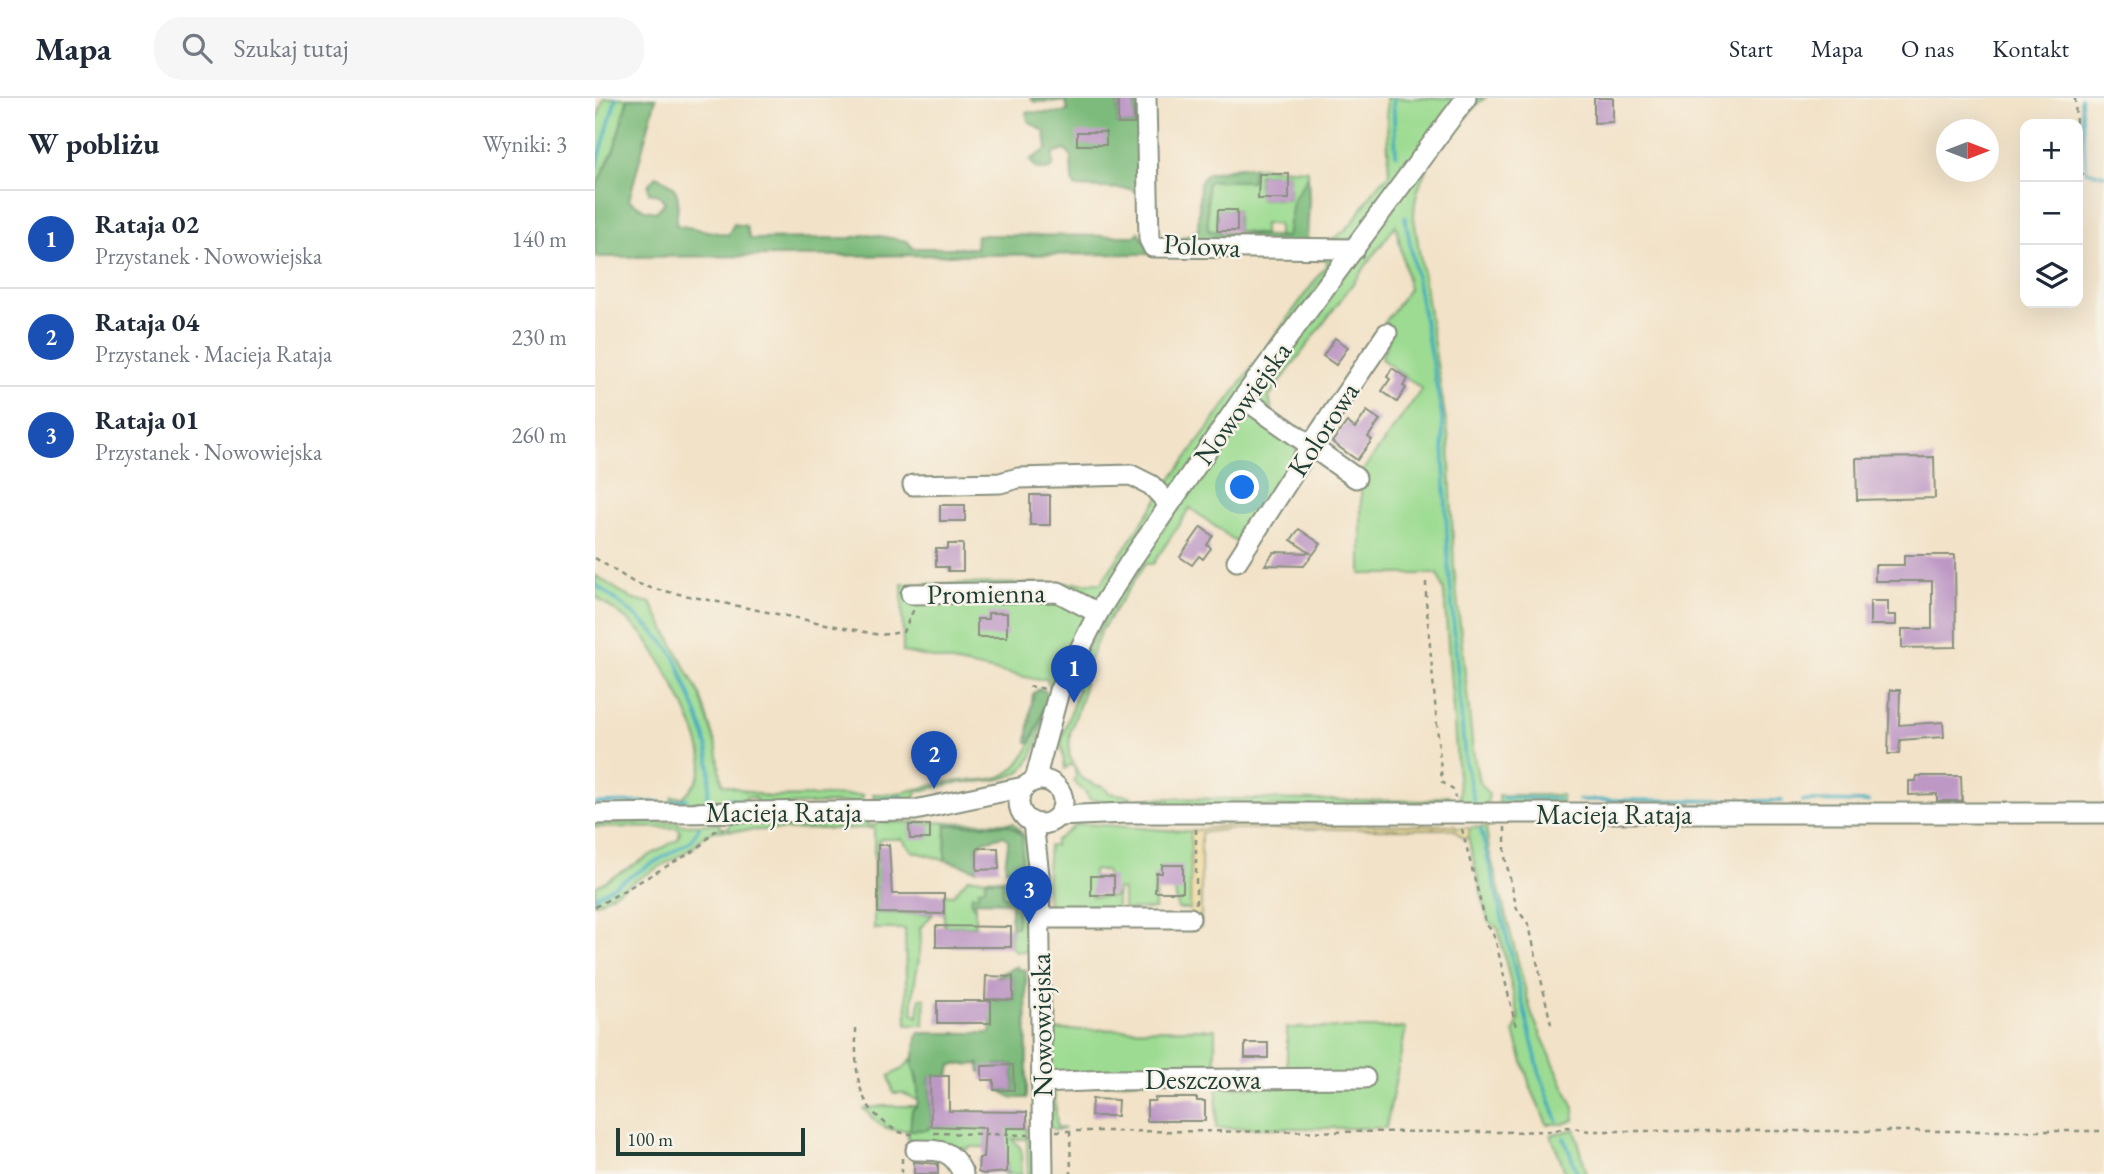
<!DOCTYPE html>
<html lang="pl">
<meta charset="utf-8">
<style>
:root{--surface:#fff;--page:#f6f6f7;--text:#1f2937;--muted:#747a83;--line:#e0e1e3;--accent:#1f6fb2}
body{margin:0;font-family:"EB Garamond",serif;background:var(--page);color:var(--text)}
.controls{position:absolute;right:21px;top:21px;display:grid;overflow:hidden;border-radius:14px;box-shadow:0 7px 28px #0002}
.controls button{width:63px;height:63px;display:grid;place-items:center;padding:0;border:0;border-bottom:2px solid var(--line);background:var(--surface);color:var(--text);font:35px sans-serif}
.compass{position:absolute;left:1341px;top:21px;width:63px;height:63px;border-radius:50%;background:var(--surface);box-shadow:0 7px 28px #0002;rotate:90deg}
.scale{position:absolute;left:21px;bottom:18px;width:189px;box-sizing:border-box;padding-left:7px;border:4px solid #1f3d34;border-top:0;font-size:19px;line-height:24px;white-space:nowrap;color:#1f3d34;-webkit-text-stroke:5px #f7f3e8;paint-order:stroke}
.you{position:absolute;left:648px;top:390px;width:24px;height:24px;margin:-18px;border:5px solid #fff;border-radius:50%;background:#1a73e8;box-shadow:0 0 0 10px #1a73e833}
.badge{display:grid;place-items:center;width:46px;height:46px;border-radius:50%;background:var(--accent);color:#fff;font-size:23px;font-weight:700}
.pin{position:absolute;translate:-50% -58px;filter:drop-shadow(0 2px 4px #0008)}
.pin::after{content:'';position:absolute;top:37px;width:24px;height:21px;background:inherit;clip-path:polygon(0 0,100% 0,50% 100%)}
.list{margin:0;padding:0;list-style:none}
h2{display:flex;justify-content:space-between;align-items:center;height:91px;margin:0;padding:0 28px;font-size:30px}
h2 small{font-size:23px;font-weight:400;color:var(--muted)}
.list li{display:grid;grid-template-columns:46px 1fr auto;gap:21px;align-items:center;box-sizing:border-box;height:98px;padding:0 28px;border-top:2px solid var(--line)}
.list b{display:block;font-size:26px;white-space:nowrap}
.list p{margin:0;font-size:23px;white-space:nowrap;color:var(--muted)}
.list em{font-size:23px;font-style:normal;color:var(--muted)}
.icon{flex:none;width:38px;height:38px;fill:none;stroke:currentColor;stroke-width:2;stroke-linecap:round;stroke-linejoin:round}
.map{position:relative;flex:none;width:1509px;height:1076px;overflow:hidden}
header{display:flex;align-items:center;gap:42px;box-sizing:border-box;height:98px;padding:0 35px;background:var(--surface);border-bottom:2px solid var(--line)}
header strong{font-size:33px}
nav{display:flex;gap:38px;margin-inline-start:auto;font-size:24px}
.search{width:490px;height:63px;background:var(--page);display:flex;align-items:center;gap:18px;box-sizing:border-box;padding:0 24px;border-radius:28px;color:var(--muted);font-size:26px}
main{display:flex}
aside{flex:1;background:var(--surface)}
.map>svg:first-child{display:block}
.green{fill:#9cdb91;stroke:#5e8c62;stroke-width:2;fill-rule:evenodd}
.forest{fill:#7dbb7b;stroke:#4e7c58;stroke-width:2}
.sand{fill:#eeda9e;stroke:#868c69;stroke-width:2}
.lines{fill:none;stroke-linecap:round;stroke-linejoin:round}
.stream{stroke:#3dabbc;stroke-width:3.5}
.building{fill:#bd98c5}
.minor-casing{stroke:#88907e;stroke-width:23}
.path{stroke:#88907e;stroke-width:2.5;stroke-dasharray:5 5;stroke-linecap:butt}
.minor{stroke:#fff;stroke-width:19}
.labels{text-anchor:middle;stroke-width:5;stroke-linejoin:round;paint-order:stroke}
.street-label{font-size:28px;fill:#1f3d34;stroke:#f7f3e8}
</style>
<header>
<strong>Mapa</strong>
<div class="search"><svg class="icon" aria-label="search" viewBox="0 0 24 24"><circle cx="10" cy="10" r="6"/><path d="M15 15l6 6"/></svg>Szukaj tutaj</div>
<nav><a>Start</a><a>Mapa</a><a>O nas</a><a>Kontakt</a></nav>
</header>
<main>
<aside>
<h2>W pobliżu<small>Wyniki: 3</small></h2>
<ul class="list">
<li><span class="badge" style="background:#1a4fb4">1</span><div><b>Rataja 02</b><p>Przystanek · Nowowiejska</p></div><em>140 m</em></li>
<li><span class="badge" style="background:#1a4fb4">2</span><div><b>Rataja 04</b><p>Przystanek · Macieja Rataja</p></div><em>230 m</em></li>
<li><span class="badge" style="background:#1a4fb4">3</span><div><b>Rataja 01</b><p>Przystanek · Nowowiejska</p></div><em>260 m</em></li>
</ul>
</aside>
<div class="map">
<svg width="1509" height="1076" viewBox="0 0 1509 1076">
<rect width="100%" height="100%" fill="#f7f3e8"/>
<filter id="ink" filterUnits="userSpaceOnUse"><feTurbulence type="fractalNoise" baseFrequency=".0143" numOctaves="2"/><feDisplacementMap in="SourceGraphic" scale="14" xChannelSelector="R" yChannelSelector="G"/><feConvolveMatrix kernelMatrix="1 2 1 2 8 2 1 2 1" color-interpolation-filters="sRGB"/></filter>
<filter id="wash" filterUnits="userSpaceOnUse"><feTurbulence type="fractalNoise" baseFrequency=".00686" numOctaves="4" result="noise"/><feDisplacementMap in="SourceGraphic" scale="28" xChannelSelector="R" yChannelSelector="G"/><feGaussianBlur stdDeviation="1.57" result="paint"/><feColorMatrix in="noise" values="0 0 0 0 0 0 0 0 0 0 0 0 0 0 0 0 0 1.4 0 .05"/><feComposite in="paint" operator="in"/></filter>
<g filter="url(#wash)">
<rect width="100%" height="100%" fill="#f2e2c7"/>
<g class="green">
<path d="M9,0H33L19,51L0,91V28Z"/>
<path d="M791,0H861L756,142H734C762,133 770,95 794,77Z"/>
<path d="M878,0H890L883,5C854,41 818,72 819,120L854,342L859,469L878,652L884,684L894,697L891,709H868L865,705L849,494L843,476H766V375L827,291L786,261L796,236L790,224L814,191L801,127L674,299L677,314L662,303V293Z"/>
<path d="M658,69L713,72V78L698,102L692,139H683V126H669V137L642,133V112H623L624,135L613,132L612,86L615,83H657ZM664,76H694V101H664Z"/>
<path d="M732,153L738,160L735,170L458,588L455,589L451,580L444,582L308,554L307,486L506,485L577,380L732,166L731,160L725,161Z"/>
<path d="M653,316L701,350L702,362L644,446L595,410L558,466H550L506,533L490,574L488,596L475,635L474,657L486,680L500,687L508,688L514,695L536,698L532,707L494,701L492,696L478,683L481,679L479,668L475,667L470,671L466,644L483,591L480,588L482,570L513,512L645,317Z"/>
<path d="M0,477L37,501L56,505L105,597L122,651L127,686L173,699L268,697L266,704L163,708L160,700L151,699L150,705L79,707L76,704L77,699H88C98,689 105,682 107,667C110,641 63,551 43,531C30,519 14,509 0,498Z"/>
<path d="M453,597C450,615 444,644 436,660C423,687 387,682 363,685C349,687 335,691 321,694V699L300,706L280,705L278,696C302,698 328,689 352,684C368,681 385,684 401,680C432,674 445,624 453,597Z"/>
<path d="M854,697V705L850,710L547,707L546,700L830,703Z"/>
<path d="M904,697H967V705L904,706Z"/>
<path d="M83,724L86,727L125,726V730H134L135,725L272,724V727H281L282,724L418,725L430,739L433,770L423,772L427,769L415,727H351L350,762L317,753L307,741H285L283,748V815L338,816L325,830C329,859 315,886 318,915L323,919L325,900H330L329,927H312L310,831H279V730L120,733L109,737L99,749L0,806V789L83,741L85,734L83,730L0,729V725Z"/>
<path d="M482,726C520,726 558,733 596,733L597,811H583L580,794L567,767V775L561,776L560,811L528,812V792L522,791V797H519L511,773L498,772L497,799H522V812L454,813L451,784L454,748H460V743Z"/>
<path d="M891,729L894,753L937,917L979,1010V1022L968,1026H952L935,988L919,934L924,921L903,830L893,823L873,739L875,730Z"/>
<path d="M373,780L414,781L434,787V820H431V827L434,828V852L422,854L416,849V829H421L422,802L408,798V782L390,791L376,805L380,810V828H349V796L358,797Z"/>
<path d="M453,888H457V932L620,931V975L459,991L462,1029L470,1031L460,1032L455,1028Z"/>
<path d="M692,930H811L791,1030H621L622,989L692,988Z"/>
<path d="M318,959C317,974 325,987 323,1003L308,995H298L294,978L309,970Z"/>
<path d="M288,1008H322L317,1012L316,1032H332L336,1028L432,1030V1039H438V1076H433L432,1041H418L426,1051L427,1076H408L412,1074V1062L389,1049H375L373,1051L314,1045L312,1032C291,1034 282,1026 269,1011Z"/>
<path d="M980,1031L992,1076H971L956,1037Z"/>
</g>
<g class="forest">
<path d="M33,0H61L34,102L50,112L61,114L70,104L64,97L54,95L53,87L61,78C89,91 83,100 81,127L133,137L139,126L151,128L155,141L256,140L273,136L312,143L318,150H381L382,137L540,138L544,134L556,156L0,159V91L19,51Z"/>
<path d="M436,0H523V26H539L540,0H548L549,99L536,91L481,89L477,83L476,58L470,52L458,56V69L452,72L441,70L435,62L452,51L450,34L433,23L431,14L463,15L473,13L471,3L439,4Z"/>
<path d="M644,69H658L657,83H615L612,86L613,132L624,135L692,139L698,102L713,78L714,103L712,141L732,153L725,161L583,142L603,132L605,85L611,76Z"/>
<path d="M444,591L449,592L453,597L443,628L435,644H432L438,596Z"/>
<path d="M351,727H415L427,737V770L411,772C409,761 414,750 413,741L408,738L389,743L382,750V772L350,762Z"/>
<path d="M391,782H408V798L422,801V829H416V804L380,803V810L376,806L377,797H383L384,791L390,790Z"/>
<path d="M422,868V871L431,872L432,1000H418L404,992H419L418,967H401V974H385L384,966L356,967L354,978L335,979L336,1028L332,1032H315L317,1012L322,1008C324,996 324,978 317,968L323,935H396L394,901L418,902V879H399Z"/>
</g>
<path class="sand" d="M635,727H860L861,730H875L873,739L869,741L858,731H633L606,735V829L601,830L595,824L596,733Z"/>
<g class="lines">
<g class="stream">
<path d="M798,0L801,57"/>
<path d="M1486,0L1491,73L1509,77"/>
<path d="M0,74L21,0"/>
<path d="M810,119L847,318L853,458L870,663L880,708"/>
<path d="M0,486C26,507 58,528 77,555C83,563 86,576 90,585C105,622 122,660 112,700"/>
<path d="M133,700L148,705"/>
<path d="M908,700L963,701"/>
<path d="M984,702L1187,703"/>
<path d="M279,703L308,699"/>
<path d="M1207,703L1273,704"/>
<path d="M76,704L92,701"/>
<path d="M0,705L65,704"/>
<path d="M886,732L944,973L962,1022"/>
<path d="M0,799L96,743L104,729"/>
<path d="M969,1040L983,1076"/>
</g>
</g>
<g id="blocks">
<g class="building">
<rect x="523" y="0" width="16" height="26"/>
<path d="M999,0H1018V24L999,25Z"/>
<rect x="482" y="34" width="29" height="13"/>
<path d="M664,76H694V101H663Z"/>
<path d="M623,112H642V133H622Z"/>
<path d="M740,240L753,249L741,267L728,258Z"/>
<path d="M797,270L813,281L808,288L811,290L802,304L787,293L795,281L792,279Z"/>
<path d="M772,313L785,322L773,339L777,342L762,362L737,344L752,324L760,330Z"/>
<path d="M1339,359L1340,400L1262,402L1261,360Z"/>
<rect x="435" y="397" width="20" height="30"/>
<rect x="345" y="407" width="25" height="16"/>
<path d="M606,429L618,438L612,447L616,450L608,461L604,458L597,467L585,459Z"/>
<path d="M704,431L726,446L709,468L670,467L679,454L715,455L696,442Z"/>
<path d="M353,446H368V473H353V469H341V451H353Z"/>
<path d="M1309,457H1360L1361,549L1307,550V531H1337V483H1280V467H1309Z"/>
<path d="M1275,503H1293V517H1301V527H1275Z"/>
<path d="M393,515H412V539H382V521H393Z"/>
<path d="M1295,592H1305L1304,627L1348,624L1349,639L1305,642L1304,656H1293Z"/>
<path d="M1322,678H1366L1367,703H1342V696L1314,697V683H1321Z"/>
<path d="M314,727H335V741H315Z"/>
<path d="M283,747H294L297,796H349V816L283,815Z"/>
<path d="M382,750H403L404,771L382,772Z"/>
<path d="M567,767H588V794H560L561,775H567Z"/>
<rect x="496" y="778" width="23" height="19"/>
<path d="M341,828L416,829V849H341Z"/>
<path d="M391,878L418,879V902L390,901Z"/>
<rect x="342" y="903" width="54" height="22"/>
<rect x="650" y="945" width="23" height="15"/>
<path d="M418,967L419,992H399V982H387V968Z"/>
<path d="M335,978H354V1013L432,1014V1030H412V1074L388,1076L383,1074L384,1060H388L390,1030L336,1028Z"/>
<path d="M560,1000H602V1003H610V1023H552V1003H560Z"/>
<path d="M497,1001L523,1002L522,1018H496Z"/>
<path d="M319,1064L343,1066V1076H319Z"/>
</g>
</g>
</g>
<g filter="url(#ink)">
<use href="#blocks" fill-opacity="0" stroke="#88907e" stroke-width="2"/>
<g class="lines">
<defs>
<g id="minor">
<path d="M551,0L554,141L558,149L760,151"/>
<path d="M648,300L761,380"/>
<path d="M318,387L405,385L423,380L536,377L556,387L574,406"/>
<path d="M642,463L726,332L792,235"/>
<path d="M316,496L463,494L503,515"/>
<circle cx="446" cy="704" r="22"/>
<path d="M440,682L464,593L503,515L533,467L648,300L871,0"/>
<path d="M0,716L320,712L429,689"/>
<path d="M463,718L530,715H1509"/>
<path d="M438,725L444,777L448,1076"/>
<path d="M444,820H595"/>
<path d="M446,985L513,982L770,980"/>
<path d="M321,1052C346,1052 357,1051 368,1076"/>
</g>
</defs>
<use href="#minor" class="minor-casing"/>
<g class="path">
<path d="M1480,0L1481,26"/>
<path d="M1483,64L1486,75L1492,79"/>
<path d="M0,460L38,484L59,491L285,537L308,534L319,511"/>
<path d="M831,484V502L847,684L858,692L860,700"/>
<path d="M434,588L450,591"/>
<path d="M910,729V759L922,811L934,827L957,931"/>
<path d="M601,731V806"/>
<path d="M867,731L891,826L897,833L901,844L921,929"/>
<path d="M0,809L102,751L120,733L128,731"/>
<path d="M261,930C261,965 258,1001 289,1024C299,1032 305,1036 318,1036"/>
<path d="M461,1033L909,1034L958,1033L973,1029L994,1033H1509"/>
<path d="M475,1033L476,1076"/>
<path d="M339,1035L434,1037"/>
<path d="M307,1060V1076"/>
</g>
<use href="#minor" class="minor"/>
</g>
</g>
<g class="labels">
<g class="street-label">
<text transform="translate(607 147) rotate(3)" y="10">Polowa</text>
<text transform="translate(647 305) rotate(-54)" y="10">Nowowiejska</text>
<text transform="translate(728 331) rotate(-57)" y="10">Kolorowa</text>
<text transform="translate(391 495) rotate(-1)" y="10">Promienna</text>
<text x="189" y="724">Macieja Rataja</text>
<text x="1019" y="726">Macieja Rataja</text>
<text transform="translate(446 927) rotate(-91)" y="10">Nowowiejska</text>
<text x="608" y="991">Deszczowa</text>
</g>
</g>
</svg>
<div class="controls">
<button>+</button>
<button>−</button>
<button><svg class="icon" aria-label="layers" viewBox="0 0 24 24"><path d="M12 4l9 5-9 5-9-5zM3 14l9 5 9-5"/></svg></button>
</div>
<svg class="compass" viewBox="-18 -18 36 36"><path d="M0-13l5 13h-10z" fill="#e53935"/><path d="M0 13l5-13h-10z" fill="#747a83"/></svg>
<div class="scale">100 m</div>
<div class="you"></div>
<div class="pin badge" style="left:479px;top:605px;background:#1a4fb4">1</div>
<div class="pin badge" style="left:339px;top:691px;background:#1a4fb4">2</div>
<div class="pin badge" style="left:434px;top:826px;background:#1a4fb4">3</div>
</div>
</main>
